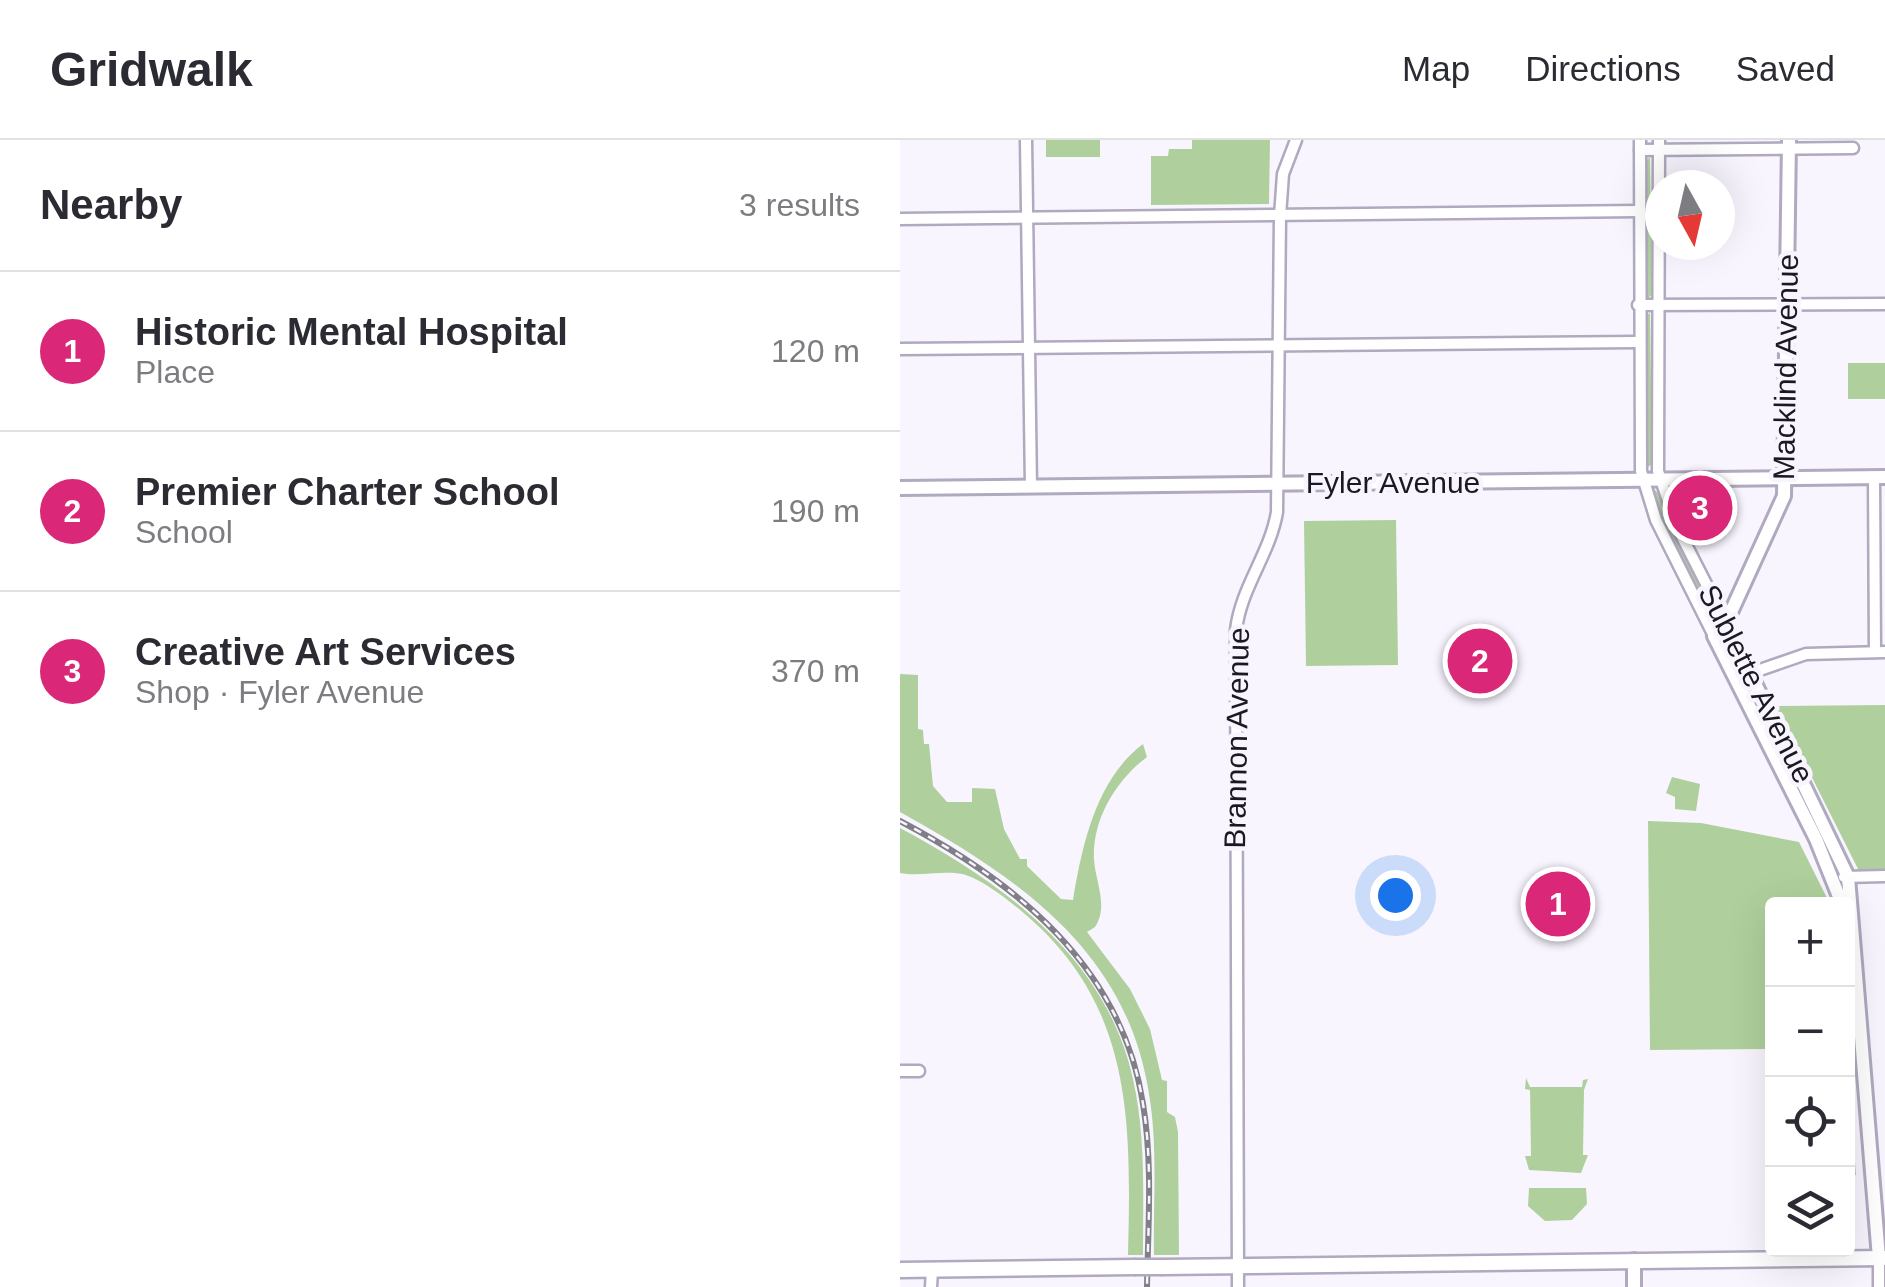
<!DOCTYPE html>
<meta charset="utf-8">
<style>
:root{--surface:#fff;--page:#f7f7f7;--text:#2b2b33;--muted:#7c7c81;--line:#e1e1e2;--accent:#db2777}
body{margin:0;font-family:Arial,sans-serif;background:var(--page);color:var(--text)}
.controls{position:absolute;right:30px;bottom:30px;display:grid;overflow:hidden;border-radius:10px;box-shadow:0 10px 40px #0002}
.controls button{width:90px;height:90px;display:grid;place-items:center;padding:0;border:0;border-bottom:2px solid var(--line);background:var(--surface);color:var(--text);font:50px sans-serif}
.compass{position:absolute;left:745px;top:30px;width:90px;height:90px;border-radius:50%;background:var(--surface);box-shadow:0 10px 40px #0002;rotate:172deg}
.you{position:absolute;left:495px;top:755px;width:35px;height:35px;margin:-25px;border:8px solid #fff;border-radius:50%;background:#1a73e8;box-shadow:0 0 0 15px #1a73e833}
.badge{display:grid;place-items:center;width:65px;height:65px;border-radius:50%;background:var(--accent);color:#fff;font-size:32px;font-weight:700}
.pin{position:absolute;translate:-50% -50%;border:5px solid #fff;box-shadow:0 2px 10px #0006}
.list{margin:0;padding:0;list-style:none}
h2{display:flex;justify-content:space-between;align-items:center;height:130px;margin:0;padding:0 40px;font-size:42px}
h2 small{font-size:32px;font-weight:400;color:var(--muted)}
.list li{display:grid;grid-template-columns:65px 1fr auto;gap:30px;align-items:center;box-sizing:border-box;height:160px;padding:0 40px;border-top:2px solid var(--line)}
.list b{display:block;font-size:38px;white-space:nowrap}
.list p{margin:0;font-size:32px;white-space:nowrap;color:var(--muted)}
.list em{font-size:32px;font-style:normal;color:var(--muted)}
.icon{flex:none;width:55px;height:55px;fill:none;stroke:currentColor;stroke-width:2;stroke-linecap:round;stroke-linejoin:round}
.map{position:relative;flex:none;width:985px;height:1147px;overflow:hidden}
header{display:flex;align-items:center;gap:60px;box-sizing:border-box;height:140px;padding:0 50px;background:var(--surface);border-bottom:2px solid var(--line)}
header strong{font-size:48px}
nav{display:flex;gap:55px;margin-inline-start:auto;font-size:35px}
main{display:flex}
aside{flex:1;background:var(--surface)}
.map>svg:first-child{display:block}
.green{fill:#afd09c}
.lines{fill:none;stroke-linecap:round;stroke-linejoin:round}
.minor-casing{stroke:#b0a9bf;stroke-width:15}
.tertiary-casing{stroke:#b0a9bf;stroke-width:18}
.secondary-casing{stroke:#b0a9bf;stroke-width:19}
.minor{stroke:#fff;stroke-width:10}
.tertiary{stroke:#fff;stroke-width:12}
.secondary{stroke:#fff;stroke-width:14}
.rail-casing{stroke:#807e87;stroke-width:6}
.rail{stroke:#f8f5ff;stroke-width:2.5;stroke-dasharray:8;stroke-linecap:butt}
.secondary-bridge-casing{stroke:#b0a9bf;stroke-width:19;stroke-linecap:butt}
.secondary-bridge{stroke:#fff;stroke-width:14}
.labels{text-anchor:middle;stroke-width:9;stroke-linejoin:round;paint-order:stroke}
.street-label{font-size:30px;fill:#1a1820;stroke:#f8f5ff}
</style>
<header>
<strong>Gridwalk</strong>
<nav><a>Map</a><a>Directions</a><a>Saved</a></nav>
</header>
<main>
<aside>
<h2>Nearby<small>3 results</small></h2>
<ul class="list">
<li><span class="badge">1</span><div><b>Historic Mental Hospital</b><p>Place</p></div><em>120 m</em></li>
<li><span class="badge">2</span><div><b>Premier Charter School</b><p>School</p></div><em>190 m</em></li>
<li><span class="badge">3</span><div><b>Creative Art Services</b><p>Shop · Fyler Avenue</p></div><em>370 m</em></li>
</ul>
</aside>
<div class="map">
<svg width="985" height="1147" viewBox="0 0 985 1147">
<rect width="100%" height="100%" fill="#f8f5ff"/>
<g class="green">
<rect x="146" y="0" width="54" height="17"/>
<path d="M292,0H370L369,64L251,65V16H268L269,9H292Z"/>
<path d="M750,17L752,154L747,160L746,21Z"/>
<path d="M750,173L752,324L748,327L744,176Z"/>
<rect x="948" y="223" width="37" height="36"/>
<path d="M754,349L758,353L807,463H802L762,382Z"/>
<path d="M496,380L498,525L406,526L404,381Z"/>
<path d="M0,534L18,535V589L23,590L24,604H29L33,646L47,662H72V648L95,649L104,689L120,719H127V726L161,759L173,760C182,706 196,639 243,604L247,617C216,640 192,680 194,719C195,741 209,766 195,787L187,792L230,849L250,889L262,940L267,941V972L275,977L278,992L279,1115H254C253,1062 258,1006 249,954C227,810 117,737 0,672Z"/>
<path d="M985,565V731H959L876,566Z"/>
<path d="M772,637L800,644L796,671L775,669V657L766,653Z"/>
<path d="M748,681L801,683L899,702L930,764H872V1107L866,909L750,910Z"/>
<path d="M0,688C103,743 206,817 233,939C246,996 243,1056 243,1115H228C231,985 234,867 126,775C111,762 81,738 62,734C42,730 20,737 0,733Z"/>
<path d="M948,929L956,1035H948Z"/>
<path d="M626,938L630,947H682L683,940L688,939L684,950L683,1015H688L681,1033L629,1030L625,1016H631L630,950L625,949Z"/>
<path d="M629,1048H686L687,1064L672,1080L645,1081L628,1066Z"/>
</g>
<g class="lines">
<defs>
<g id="minor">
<path d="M126,0L131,347"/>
<path d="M740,0L741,331L756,380L814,496"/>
<path d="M759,0L758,331L777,387L826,483"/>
<path d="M740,10L953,8"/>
<path d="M0,79L739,71"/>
<path d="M738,165L985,164"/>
<path d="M0,209L738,202"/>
<path d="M974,337L975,512"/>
<path d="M851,533L906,514L985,512"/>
<path d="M944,737L985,736"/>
<path d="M0,931H19"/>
<path d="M979,1118V1147"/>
<path d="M31,1147L32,1130"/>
<path d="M338,1147L336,490C341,447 370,414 377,372L380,76L383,34L396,0"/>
</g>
<g id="tertiary">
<path d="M889,0L884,356L826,483L814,496L916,699L942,764"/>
<path d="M0,348L985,337"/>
<path d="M826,483L948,737L979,1118"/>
<path d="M734,1147V1120"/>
</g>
<g id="secondary">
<path d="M263,1127L985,1118"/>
<path d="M0,1130L234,1127"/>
</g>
</defs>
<use href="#minor" class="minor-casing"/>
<use href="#tertiary" class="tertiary-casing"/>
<use href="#secondary" class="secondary-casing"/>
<use href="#minor" class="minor"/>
<use href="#tertiary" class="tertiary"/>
<use href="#secondary" class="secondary"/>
<defs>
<path id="rail" d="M0,681C116,742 222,827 243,964C253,1024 248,1087 247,1147"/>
</defs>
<use href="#rail" class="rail-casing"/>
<use href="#rail" class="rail"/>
<defs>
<path id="secondary-bridge" d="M234,1127H263"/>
</defs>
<use href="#secondary-bridge" class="secondary-bridge-casing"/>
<use href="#secondary-bridge" class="secondary-bridge"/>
</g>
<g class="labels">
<g class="street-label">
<text transform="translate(886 227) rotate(-89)" y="10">Macklind Avenue</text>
<text x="493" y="353">Fyler Avenue</text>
<text transform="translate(856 544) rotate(63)" y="10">Sublette Avenue</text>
<text transform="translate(337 598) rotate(-89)" y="10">Brannon Avenue</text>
</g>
</g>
</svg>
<div class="controls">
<button>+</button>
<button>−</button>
<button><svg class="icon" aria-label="locate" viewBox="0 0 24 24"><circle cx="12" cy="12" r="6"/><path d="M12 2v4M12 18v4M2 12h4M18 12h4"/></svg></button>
<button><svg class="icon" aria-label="layers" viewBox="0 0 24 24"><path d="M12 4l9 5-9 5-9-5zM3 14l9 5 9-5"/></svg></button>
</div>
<svg class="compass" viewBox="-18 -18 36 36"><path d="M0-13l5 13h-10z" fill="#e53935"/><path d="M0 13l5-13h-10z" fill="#7c7c81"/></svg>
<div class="you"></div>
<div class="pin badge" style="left:658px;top:764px">1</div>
<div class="pin badge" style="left:580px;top:521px">2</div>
<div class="pin badge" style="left:800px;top:368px">3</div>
</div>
</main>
